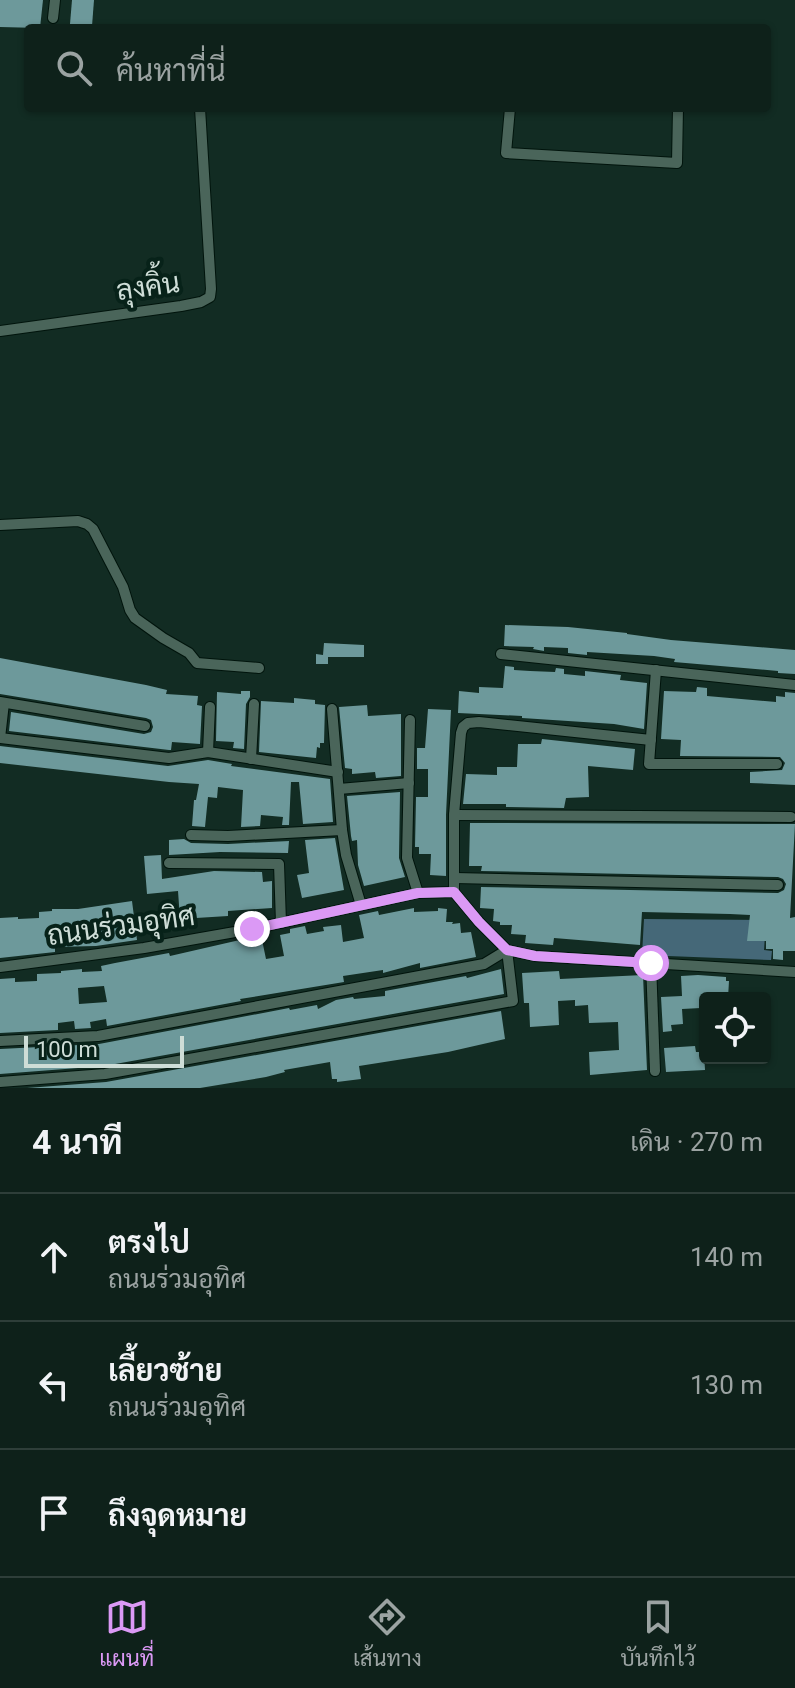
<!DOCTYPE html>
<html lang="th">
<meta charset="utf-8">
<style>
:root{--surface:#0e211a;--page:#172923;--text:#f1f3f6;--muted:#9ba3a2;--line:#2e3e39;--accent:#db99f5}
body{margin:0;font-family:Roboto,Sarabun,sans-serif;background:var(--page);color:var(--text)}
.controls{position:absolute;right:24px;bottom:24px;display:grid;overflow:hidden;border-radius:8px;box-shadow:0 2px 6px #0004}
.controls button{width:72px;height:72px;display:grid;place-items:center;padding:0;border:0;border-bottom:2px solid var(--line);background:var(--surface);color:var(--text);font:40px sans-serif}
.scale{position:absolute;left:24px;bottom:20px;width:160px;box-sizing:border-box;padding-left:8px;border:4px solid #ceddd7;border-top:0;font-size:22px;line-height:28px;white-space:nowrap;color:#ceddd7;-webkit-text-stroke:6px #072219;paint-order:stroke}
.stop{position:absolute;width:24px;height:24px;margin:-18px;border:6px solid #db99f5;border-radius:50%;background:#fff}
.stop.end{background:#db99f5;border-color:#fff;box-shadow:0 2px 8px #0008}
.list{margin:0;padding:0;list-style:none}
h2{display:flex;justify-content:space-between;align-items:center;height:104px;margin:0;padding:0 32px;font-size:34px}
h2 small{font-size:26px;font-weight:400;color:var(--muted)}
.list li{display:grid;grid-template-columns:52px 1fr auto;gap:24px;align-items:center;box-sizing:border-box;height:128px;padding:0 32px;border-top:2px solid var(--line)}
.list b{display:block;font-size:30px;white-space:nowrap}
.list p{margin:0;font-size:26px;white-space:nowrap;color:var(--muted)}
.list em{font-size:26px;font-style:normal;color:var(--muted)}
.icon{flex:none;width:44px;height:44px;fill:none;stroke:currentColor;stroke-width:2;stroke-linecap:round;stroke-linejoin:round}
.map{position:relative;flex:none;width:795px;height:1088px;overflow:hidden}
.search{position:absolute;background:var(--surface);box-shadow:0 2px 6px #0004;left:24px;right:24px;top:24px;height:88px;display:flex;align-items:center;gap:20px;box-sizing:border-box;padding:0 28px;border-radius:8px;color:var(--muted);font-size:30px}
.sheet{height:488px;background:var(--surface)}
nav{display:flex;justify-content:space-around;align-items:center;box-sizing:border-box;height:112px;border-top:2px solid var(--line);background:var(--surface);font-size:22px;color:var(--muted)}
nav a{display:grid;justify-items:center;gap:4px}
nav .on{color:var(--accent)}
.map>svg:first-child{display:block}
.water{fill:#456878}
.building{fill:#6d999b;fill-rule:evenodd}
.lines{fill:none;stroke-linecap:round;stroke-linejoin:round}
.minor-casing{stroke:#00140c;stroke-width:12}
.minor{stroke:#4a655a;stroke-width:10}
.route{stroke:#db99f5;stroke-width:10}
.labels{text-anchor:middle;stroke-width:8;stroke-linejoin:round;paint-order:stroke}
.street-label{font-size:28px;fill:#ceddd7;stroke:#072219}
</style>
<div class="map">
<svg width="795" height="1088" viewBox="0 0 795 1088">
<rect width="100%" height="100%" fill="#122c23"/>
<path class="water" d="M644,919L766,920L764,950L772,951L771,960L642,955Z"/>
<g class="building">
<path d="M0,0H43L40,28L0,27Z"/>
<path d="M72,0H94L92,26L70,24Z"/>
<path d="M505,625L568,627L627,633V634L671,640L795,650V674L778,673V671L674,662L675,659L654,656L587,652V655L568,653V648L544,647V651L533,649L534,647L504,646Z"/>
<path d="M324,643L364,645V657H328V664H316V654L323,655Z"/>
<path d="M0,658L146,685L167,690L166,694L198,696L197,705L202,706L200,744L172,742L171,750H169L9,731L11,712L144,734L151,732L153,727L151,720L146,718L0,694Z"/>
<path d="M505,666L514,667V670L530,671L555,672L556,668L564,669V674L585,676V671L621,675L620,680L647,683L644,729L614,724L522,718V716L458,713L459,691L479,693V687L503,688Z"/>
<path d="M697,687L707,688V696L776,702V696L785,697V692L795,693V785L750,783V772L782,770L785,763L780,757L680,756L681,740L661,739L664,691L696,692Z"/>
<path d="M241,691H250V697L246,704L244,749L233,748L234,742L216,741L217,692L241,694Z"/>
<path d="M294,698L315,700V704L325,705L324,743H320V748L317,747L316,758L259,752L261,701L294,703Z"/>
<path d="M367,705L368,716L401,714V776L376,778L375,772L352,774V769L345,768L339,707Z"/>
<path d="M428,709L451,710L446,815V876L430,875L431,854H419V847H415L416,797H428V769H417V748H425Z"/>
<path d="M542,739L635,749L633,770L588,766L589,797L566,798L564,808L506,807V804H463L466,774L497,775V767H517L518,744H541Z"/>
<path d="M0,746L168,766L208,760L232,764L231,766L330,779L333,822L303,824L299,782H291L289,825H282L283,817L261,815L260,826L241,827L243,790L218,787L217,798L208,797L205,827L192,826L194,800H196L199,784L169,782L0,763Z"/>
<path d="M400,792L399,858L405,877L364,886L358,865L357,840L352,841L351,836L347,796Z"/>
<path d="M470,823L795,824L790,918L795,917V951H783V960L773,959V949H766V941H747L750,915L730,914L642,912L640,945L554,938L553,945L525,943L526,935L511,934L512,925H500V922L493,921L494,909L480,908L481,887L778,893L784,890L786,884L783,879L778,877L481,871L482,866H469Z"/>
<path d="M335,838L344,890L302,898L297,875L309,873L305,840Z"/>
<path d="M184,839L191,843L228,844L289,841L288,853L220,852L169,855V840Z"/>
<path d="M161,855L162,879L214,871L262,872L263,882L272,881V908L228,911V916L180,919L178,891L147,894L144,856Z"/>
<path d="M132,901L137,940L96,946L55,947V952L0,958V918L18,917V919L39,918V912L52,911V909H78Z"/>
<path d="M414,908V912L438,911V908L447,909L446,922H453L452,924L460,923L461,933L471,932L476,957L420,968V963L383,973V970L343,976L344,982L240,999L241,1001L107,1026L106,1019L90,1022L91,1028L75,1029L74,1021L58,1023V1030L0,1033V979L15,978V982L37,981V974L61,973V971L82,969V972L102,971L101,966L115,963L169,953L170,956L261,935L266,959L284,956L280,935L290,933V929L305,926L307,934L324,931L323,927L341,925L343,942L364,938L359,915L378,911L379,915ZM104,986L107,1002L79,1004L78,988Z"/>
<path d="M501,969L504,994L104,1066L0,1074V1049L99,1044L289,1008L290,1010L317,1005L318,1009L336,1000L353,997L354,999L385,996V991L466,976L467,978Z"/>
<path d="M559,971L560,979L643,975L647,1070L590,1075L589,1052L619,1050L618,1022L589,1023L588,1005L575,1006V1000L558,1001L559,1025L530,1027L529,1003H524L522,973Z"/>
<path d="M698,975L726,977V981H729L728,998H700L701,1008L682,1009L683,1024L671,1025L672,1031L663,1032L661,997L682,996L681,976Z"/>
<path d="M501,1011L505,1039L448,1052L359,1066L361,1079L337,1082V1079H332L330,1062L284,1070L285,1072L266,1077L200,1088H27L106,1082Z"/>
<path d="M695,1046L696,1052H704L705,1070L666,1072L664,1048Z"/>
</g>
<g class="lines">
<defs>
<g id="minor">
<path d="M53,18L55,0"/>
<path d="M510,108L506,153L677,163L678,108"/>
<path d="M0,331L181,306L201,302L210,297L211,289L200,108"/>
<path d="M0,525L78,521L87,524L93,529L123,587L130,610L135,618L163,638L189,653L197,663L259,668"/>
<path d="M501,654L795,685"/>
<path d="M656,670L649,764H777"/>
<path d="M0,702L145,726"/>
<path d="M332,709L342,830L346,855L361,905"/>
<path d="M410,720L407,858L418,893"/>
<path d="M0,738L169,758L208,752L338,772"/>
<path d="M0,738L4,703"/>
<path d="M208,752L210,707"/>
<path d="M251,759L254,704"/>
<path d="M339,789L409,783"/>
<path d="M454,815L791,817"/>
<path d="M191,835L228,836L342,830"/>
<path d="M169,863L279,864L281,923"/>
<path d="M455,878L778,885"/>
<path d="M454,892V815L461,733L463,727L468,723L479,722L651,740"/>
<path d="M651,963L655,1071"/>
<path d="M0,967L144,948L252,929L418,893L454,892L479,922L507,950L535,956L795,972"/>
<path d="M0,1041L98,1036L484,964L507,950L513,1001L105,1074L0,1082"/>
</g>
</defs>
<use href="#minor" class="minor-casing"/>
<use href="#minor" class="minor"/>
</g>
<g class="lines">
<path class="route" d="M252,929L418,893L454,892L479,922L507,950L535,956L651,963"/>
</g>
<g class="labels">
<g class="street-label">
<text transform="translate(148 286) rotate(-8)" y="10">ลุงคิ้น</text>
<text transform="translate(121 925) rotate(-8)" y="10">ถนนร่วมอุทิศ</text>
</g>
</g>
</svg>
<div class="controls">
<button><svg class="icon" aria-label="locate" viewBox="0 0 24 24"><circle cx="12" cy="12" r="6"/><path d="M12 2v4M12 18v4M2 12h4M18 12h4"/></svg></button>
</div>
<div class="scale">100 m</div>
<div class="stop" style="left:651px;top:963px"></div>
<div class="stop end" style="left:252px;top:929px"></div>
<div class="search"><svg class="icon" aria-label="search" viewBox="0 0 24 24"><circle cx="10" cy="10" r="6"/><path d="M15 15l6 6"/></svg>ค้นหาที่นี่</div>
</div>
<section class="sheet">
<h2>4 นาที<small>เดิน · 270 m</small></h2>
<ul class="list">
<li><svg class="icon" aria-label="ahead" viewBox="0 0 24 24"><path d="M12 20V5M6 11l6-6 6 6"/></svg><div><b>ตรงไป</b><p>ถนนร่วมอุทิศ</p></div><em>140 m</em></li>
<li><svg class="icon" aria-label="left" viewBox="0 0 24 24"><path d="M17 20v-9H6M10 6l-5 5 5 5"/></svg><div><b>เลี้ยวซ้าย</b><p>ถนนร่วมอุทิศ</p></div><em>130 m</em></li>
<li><svg class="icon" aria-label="arrive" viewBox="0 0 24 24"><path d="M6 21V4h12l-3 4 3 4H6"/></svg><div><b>ถึงจุดหมาย</b></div></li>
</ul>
</section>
<nav>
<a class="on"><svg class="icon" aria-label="map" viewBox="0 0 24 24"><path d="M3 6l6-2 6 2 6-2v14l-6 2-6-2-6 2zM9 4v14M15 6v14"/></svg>แผนที่</a>
<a><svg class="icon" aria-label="directions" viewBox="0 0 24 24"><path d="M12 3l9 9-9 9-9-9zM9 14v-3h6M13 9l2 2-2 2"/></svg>เส้นทาง</a>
<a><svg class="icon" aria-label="saved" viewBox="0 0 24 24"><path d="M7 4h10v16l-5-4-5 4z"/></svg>บันทึกไว้</a>
</nav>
